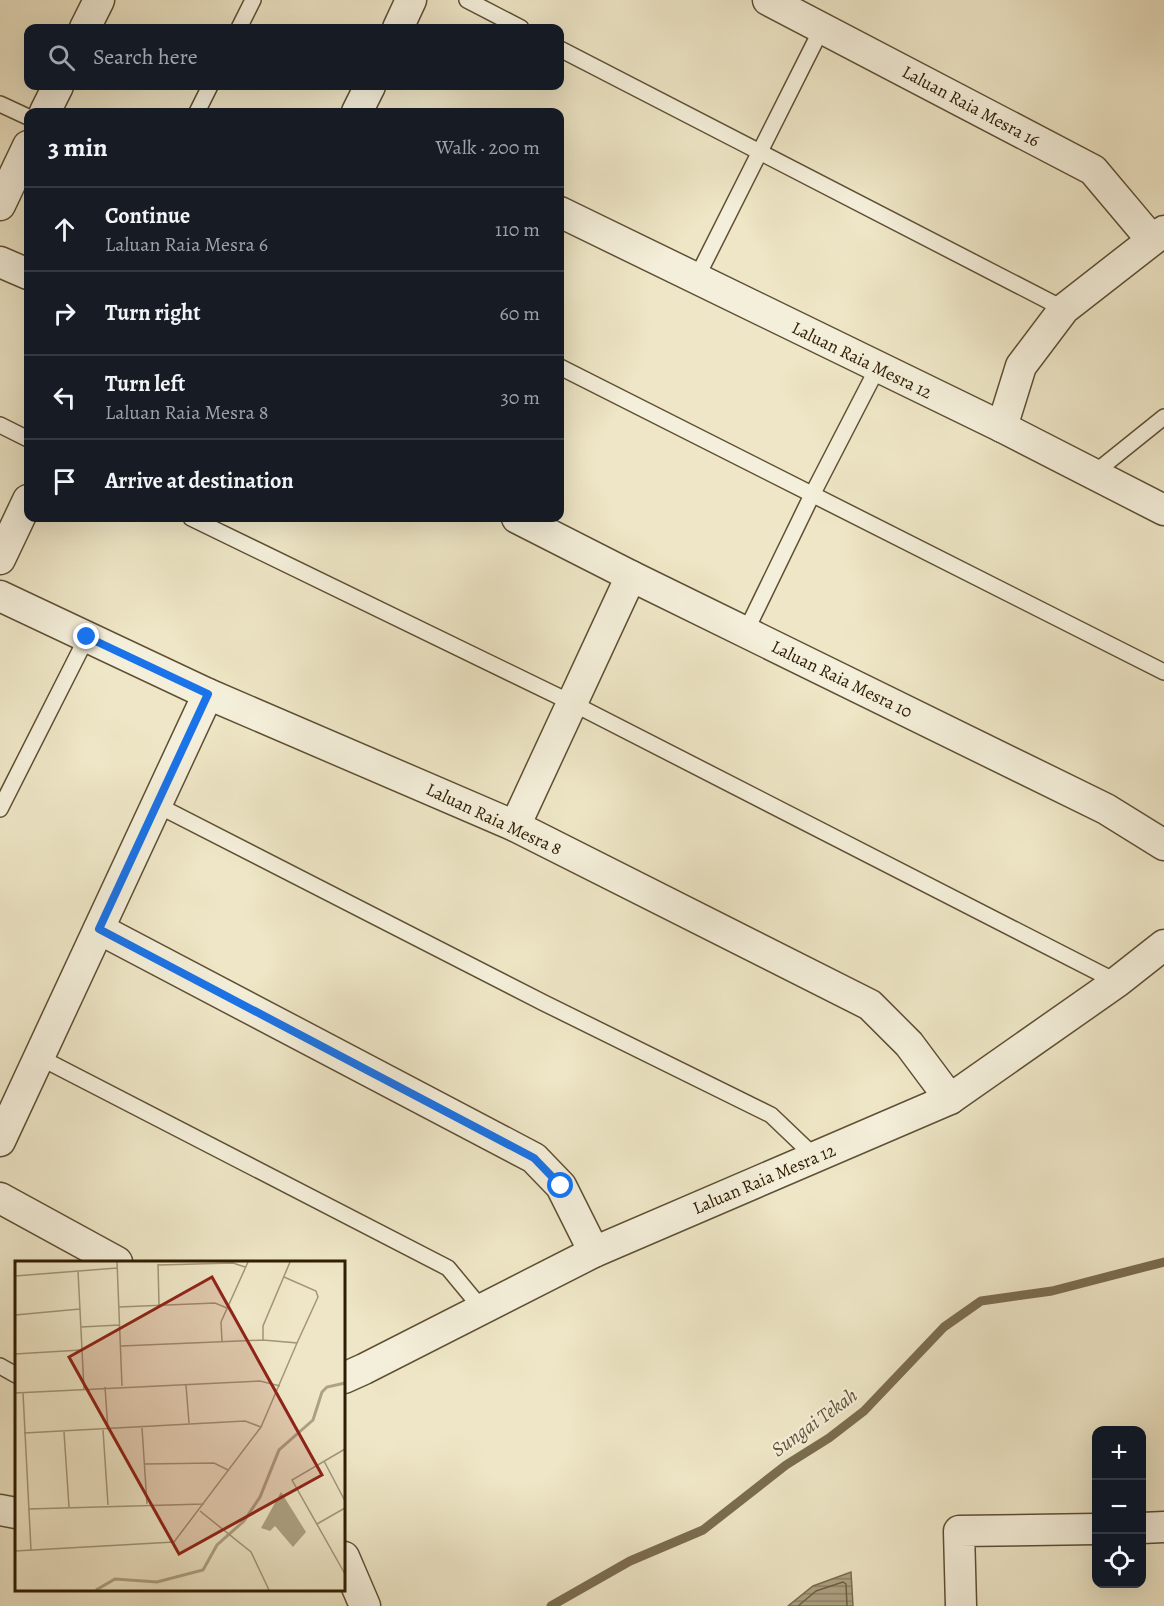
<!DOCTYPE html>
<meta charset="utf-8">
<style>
:root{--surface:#171b24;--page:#20242c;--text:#f1f3f6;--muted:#9ea1a6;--line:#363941}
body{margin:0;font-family:Alegreya,serif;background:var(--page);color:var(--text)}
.controls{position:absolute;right:18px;bottom:18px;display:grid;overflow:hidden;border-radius:12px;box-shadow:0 6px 24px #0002}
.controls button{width:54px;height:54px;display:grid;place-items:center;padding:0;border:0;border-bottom:2px solid var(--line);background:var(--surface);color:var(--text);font:30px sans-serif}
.stop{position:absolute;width:18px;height:18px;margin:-14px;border:4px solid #1a73e8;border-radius:50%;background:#fff}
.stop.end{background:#1a73e8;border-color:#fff;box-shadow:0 2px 6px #0008}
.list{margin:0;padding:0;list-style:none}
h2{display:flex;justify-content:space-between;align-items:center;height:78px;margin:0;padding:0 24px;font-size:26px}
h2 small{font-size:20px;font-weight:400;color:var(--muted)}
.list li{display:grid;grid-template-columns:39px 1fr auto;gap:18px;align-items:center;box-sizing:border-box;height:84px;padding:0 24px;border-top:2px solid var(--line)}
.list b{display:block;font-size:22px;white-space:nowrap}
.list p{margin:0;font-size:20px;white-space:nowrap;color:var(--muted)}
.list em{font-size:20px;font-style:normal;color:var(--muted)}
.icon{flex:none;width:33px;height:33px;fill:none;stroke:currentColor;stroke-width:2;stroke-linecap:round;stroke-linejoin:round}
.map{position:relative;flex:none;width:1164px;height:1606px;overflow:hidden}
.search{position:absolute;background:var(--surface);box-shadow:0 6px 24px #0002;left:24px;top:24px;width:540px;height:66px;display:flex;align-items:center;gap:15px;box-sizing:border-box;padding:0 21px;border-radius:12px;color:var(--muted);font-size:22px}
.panel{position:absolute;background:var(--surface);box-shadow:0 6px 24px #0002;left:24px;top:108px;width:540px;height:414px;border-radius:12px}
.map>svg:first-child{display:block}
.water{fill:url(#water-rules);stroke:#7b6d50;stroke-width:1.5}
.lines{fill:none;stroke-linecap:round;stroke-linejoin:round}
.shore{stroke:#6e6044;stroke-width:1.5}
.stream{stroke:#7b6d50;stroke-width:9}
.lane-casing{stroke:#5f4f34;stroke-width:18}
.street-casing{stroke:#5f4f34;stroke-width:33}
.lane{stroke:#f4efda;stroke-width:15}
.street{stroke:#f4efda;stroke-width:30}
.route{stroke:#1a73e8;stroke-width:8}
.labels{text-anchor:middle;stroke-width:4.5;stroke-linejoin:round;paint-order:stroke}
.street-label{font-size:18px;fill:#2f1d03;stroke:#f4efda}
.water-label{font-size:20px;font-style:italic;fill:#615237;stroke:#f4efda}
.inset-river{fill:none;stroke:#ada284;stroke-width:3}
.inset-road{fill:none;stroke:#a29678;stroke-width:1.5}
.view{fill:#8f2418;fill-opacity:0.15;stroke:#8f2418;stroke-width:3}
.inset-edge{fill:none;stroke:#2f1d03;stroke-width:3}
</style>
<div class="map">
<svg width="1164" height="1606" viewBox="0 0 1164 1606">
<defs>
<pattern id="water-rules" width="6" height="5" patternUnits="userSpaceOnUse" patternTransform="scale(1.5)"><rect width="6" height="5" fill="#ada284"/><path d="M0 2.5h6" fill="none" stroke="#8d836a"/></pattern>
</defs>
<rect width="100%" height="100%" fill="#eee6c6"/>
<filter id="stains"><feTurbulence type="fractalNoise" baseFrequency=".00333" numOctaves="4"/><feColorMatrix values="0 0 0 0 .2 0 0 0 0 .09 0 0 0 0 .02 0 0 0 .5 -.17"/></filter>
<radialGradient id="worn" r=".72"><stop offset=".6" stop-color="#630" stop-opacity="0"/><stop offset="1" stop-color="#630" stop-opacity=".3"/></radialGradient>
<path class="water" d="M851,1572L853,1606H788L813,1586Z"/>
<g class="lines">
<path class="shore" d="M798,1606L816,1591L843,1582L846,1584L847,1606"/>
<path class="stream" d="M551,1606L630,1561L703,1530L786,1465L829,1438L864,1411L944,1327L981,1301L1052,1291L1164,1262"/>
<defs>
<g id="lane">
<path d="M467,0L521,28"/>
<path d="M239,28L253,0"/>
<path d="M560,49L1064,309"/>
<path d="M0,104L28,117"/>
<path d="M197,112L210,86"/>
<path d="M696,279L822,28"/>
<path d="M560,367L1164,672"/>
<path d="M0,425L28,439"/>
<path d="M1093,474L1164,417"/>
<path d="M191,518L572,703L1117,982"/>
<path d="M746,631L812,495L878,367"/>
<path d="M157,805L544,1003L771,1115L815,1157"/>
<path d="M0,809L87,637"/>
<path d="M39,1057L448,1268L482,1309"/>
<path d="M0,1366L16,1375"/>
</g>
<g id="street">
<path d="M768,0L1093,170L1152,240"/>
<path d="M85,28L99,0"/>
<path d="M398,28L411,0"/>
<path d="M45,112L58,86"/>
<path d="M357,112L370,86"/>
<path d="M0,205L28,146"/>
<path d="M560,212L1002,427L1164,510"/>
<path d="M0,262L28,274"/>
<path d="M1002,427L1021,366L1064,309L1164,231"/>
<path d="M517,518L631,576L1106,809L1164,845"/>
<path d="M0,559L28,500"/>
<path d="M0,596L208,694L515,826L870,1005L909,1044L950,1099"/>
<path d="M515,826L631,576"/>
<path d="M99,929L534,1158L561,1186L594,1252"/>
<path d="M0,1141L208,694"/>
<path d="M0,1198L117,1262"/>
<path d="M344,1378L364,1369L594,1252L950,1099L1117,982L1164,945"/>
<path d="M0,1510L16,1513"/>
<path d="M1142,1528L1164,1527"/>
<path d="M344,1557L365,1606"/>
<path d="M961,1606L959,1531L1096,1529"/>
</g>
</defs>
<use href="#lane" class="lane-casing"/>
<use href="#street" class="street-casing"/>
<use href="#lane" class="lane"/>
<use href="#street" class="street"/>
</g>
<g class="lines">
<path class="route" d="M87,637L208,694L99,929L534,1158L561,1186"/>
</g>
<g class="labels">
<g class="street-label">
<text transform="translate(971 106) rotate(28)" y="6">Laluan Raia Mesra 16</text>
<text transform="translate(862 360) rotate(26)" y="6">Laluan Raia Mesra 12</text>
<text transform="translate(842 679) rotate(26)" y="6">Laluan Raia Mesra 10</text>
<text transform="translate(494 819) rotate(25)" y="6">Laluan Raia Mesra 8</text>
<text transform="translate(764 1179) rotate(-23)" y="6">Laluan Raia Mesra 12</text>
</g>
<g class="water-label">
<text transform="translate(814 1422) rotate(-36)" y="7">Sungai Tekah</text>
</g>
</g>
<g transform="translate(15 1261)">
<rect width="330" height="330" fill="#eee6c6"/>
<path d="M266,231L291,271L278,286L260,265L255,270L246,267Z" fill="#ada284"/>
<path class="inset-river" d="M81,329L100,318L142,321L188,309L202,284L229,260L245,236L264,189L298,159L307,131L312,126L330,122"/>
<path class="inset-road" d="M102,1L107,125M143,3L144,44M143,4L218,2L230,6M63,10L69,128M0,15L102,7M269,16L301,30L303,36L282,82M104,46L200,42L212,47M0,54L65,48M66,66L105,64M248,79V65L275,1M207,80L206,61L233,1M0,93L66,89M171,124L174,162M90,126L93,169M0,132L245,120L265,125M8,132L16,289M127,167L132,243M88,169L93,244M49,171L54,246M9,172L230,160L246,166M330,188L277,219L330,313M309,200L330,240M130,203L199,202L213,209M13,248L189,243M185,250L236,291L254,329M302,263L330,247M0,290L159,281L246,166L282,82L248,79L106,85"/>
<path class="view" d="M197,16L307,214L164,293L54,96Z"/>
<rect width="330" height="330" class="inset-edge"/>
</g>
<rect width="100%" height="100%" filter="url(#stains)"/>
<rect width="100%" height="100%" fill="url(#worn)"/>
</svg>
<div class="controls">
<button>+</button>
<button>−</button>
<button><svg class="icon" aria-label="locate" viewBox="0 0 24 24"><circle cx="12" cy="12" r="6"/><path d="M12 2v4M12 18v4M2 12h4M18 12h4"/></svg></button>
</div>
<div class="stop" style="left:561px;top:1186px"></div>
<div class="stop end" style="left:87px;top:637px"></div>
<div class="search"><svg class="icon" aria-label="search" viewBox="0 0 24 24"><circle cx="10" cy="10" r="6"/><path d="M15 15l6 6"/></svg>Search here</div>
<section class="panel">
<h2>3 min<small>Walk · 200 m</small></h2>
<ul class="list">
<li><svg class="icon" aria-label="ahead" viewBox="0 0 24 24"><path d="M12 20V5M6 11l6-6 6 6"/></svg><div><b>Continue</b><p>Laluan Raia Mesra 6</p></div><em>110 m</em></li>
<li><svg class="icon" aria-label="right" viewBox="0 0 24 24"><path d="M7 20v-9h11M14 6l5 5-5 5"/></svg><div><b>Turn right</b></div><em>60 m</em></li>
<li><svg class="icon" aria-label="left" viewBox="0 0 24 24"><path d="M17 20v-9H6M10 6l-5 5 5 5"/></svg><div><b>Turn left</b><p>Laluan Raia Mesra 8</p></div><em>30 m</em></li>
<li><svg class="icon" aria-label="arrive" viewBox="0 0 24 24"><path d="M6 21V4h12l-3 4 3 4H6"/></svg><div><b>Arrive at destination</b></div></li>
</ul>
</section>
</div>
